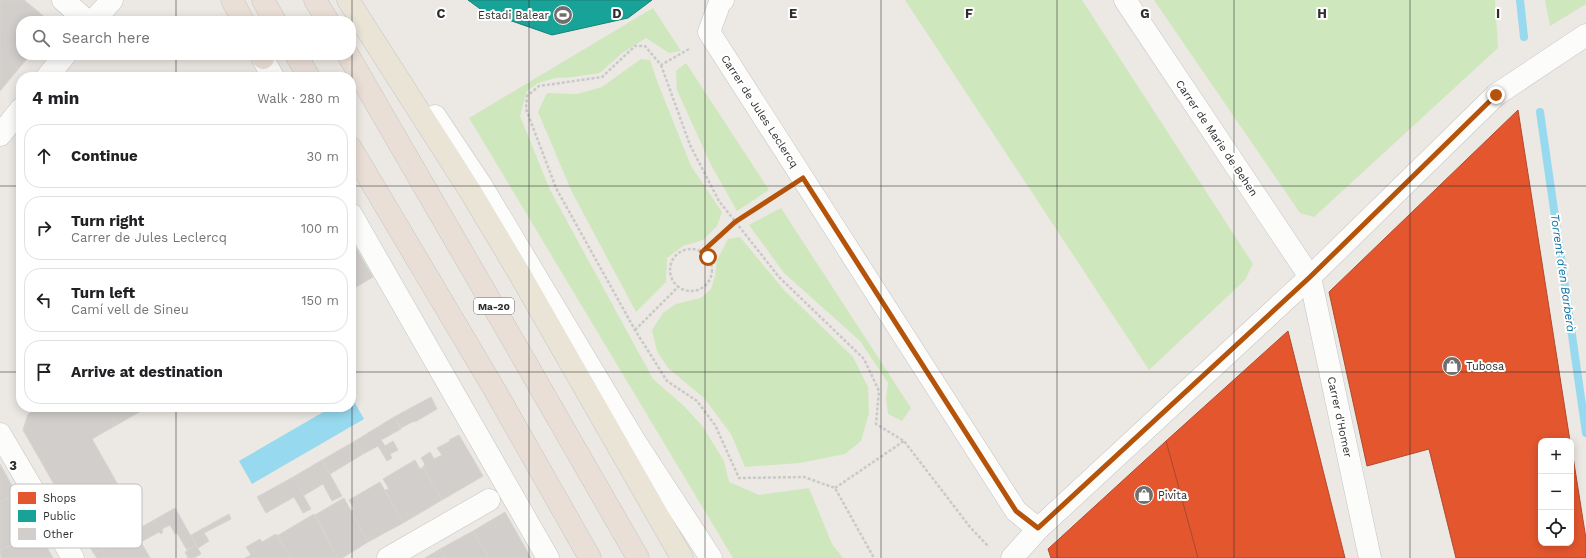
<!DOCTYPE html>
<meta charset="utf-8">
<style>
:root{--surface:#fff;--page:#f6f6f6;--text:#202124;--muted:#757577;--line:#e0e0e0}
body{margin:0;font-family:"Work Sans",sans-serif;background:var(--page);color:var(--text)}
.controls{position:absolute;right:12px;bottom:12px;display:grid;overflow:hidden;border-radius:8px;box-shadow:0 2px 10px #0003}
.controls button{width:36px;height:36px;display:grid;place-items:center;padding:0;border:0;border-bottom:1px solid var(--line);background:var(--surface);color:var(--text);font:20px sans-serif}
.stop{position:absolute;width:12px;height:12px;margin:-9px;border:3px solid #b45309;border-radius:50%;background:#fff}
.stop.end{background:#b45309;border-color:#fff;box-shadow:0 1px 4px #0008}
.list{margin:0;padding:0;list-style:none}
h2{display:flex;justify-content:space-between;align-items:center;height:52px;margin:0;padding:0 16px;font-size:17px}
h2 small{font-size:13px;font-weight:400;color:var(--muted)}
.list li{display:grid;grid-template-columns:26px 1fr auto;gap:12px;align-items:center;box-sizing:border-box;height:64px;margin:0 8px 8px;padding:0 8px;border:1px solid var(--line);border-radius:16px}
.list b{display:block;font-size:15px;white-space:nowrap}
.list p{margin:0;font-size:13px;white-space:nowrap;color:var(--muted)}
.list em{font-size:13px;font-style:normal;color:var(--muted)}
.icon{flex:none;width:22px;height:22px;fill:none;stroke:currentColor;stroke-width:2;stroke-linecap:round;stroke-linejoin:round}
.map{position:relative;flex:none;width:1586px;height:558px;overflow:hidden}
.search{position:absolute;background:var(--surface);box-shadow:0 2px 10px #0003;left:16px;top:16px;width:340px;height:44px;display:flex;align-items:center;gap:10px;box-sizing:border-box;padding:0 14px;border-radius:16px;color:var(--muted);font-size:15px}
.panel{position:absolute;background:var(--surface);box-shadow:0 2px 10px #0003;left:16px;top:72px;width:340px;height:340px;border-radius:16px}
.map>svg:first-child{display:block}
.green{fill:#cfe7bd}
.water{fill:#97d9ee}
.shops{fill:#e4572e;stroke:#ad4b2e}
.public{fill:#17a398;stroke:#1e8078}
.lines{fill:none;stroke-linecap:round;stroke-linejoin:round}
.stream{stroke:#97d9ee;stroke-width:8}
.building{fill:#d1cecb;stroke:#d7d4d0}
.minor-casing{stroke:#c5c4c5;stroke-width:23}
.primary-casing{stroke:#c6c5c4;stroke-width:23}
.motorway-casing{stroke:#c6c5c4;stroke-width:23}
.path{stroke:#c9c9c8;stroke-width:2.5;stroke-dasharray:3 2;stroke-linecap:butt}
.minor{stroke:#fcfcfb;stroke-width:22}
.primary{stroke:#e9e4d6;stroke-width:22}
.motorway{stroke:#eadfd6;stroke-width:22}
.route{stroke:#b45309;stroke-width:5}
.grid{fill:none;stroke:#2e2e2e;stroke-width:1;stroke-opacity:0.55}
.labels{text-anchor:middle;stroke-width:4;stroke-linejoin:round;paint-order:stroke}
.shield{fill:#fff;stroke:#6d6d6d;stroke-width:1}
.shield-label{font-size:10px;font-weight:bold;fill:#2e2e2e}
.poi-label{font-size:11px;fill:#2e2e2e;stroke:#fff;text-anchor:start}
.street-label{font-size:11px;fill:#2e2e2e;stroke:#fff}
.water-label{font-size:12px;font-style:italic;fill:#0b73a5;stroke:#fff}
.key{fill:#fff;stroke:#c0c0c0;stroke-width:1}
.key-label{font-size:11px;fill:#2e2e2e}
.grid-label{font-size:13px;text-anchor:middle;font-weight:bold;fill:#2e2e2e;stroke:#fff;stroke-width:4;stroke-linejoin:round;paint-order:stroke}
</style>
<div class="map">
<svg width="1586" height="558" viewBox="0 0 1586 558">
<rect width="100%" height="100%" fill="#ece8e4"/>
<g class="green">
<path d="M905,0H1082L1253,264L1245,280L1149,370Z"/>
<path d="M1154,0H1495L1498,48L1314,217L1300,213Z"/>
<path d="M1545,0H1586V4L1550,26Z"/>
<path d="M653,8L681,51L669,53L646,38L622,53L600,73L573,77L555,78L538,83L527,91L520,116L550,190L653,379L684,406L703,427L724,461L729,482L759,495L809,488L832,544L843,558H733L469,118Z"/>
<path d="M641,59L650,60L657,81L691,166L722,212L717,226L703,240L683,246L667,258L666,282L636,312L572,192L538,112L547,93L577,94L602,87Z"/>
<path d="M686,63L769,190L737,211L710,163L677,90L676,71Z"/>
<path d="M781,208L911,408L902,421L888,414L886,398L888,383L860,341L784,273L749,225Z"/>
<path d="M740,237L784,290L853,357L868,387L869,413L861,441L845,454L800,463L745,467L731,434L704,398L668,368L657,351L652,330L663,313L676,304L701,298L711,289L715,276L717,260L728,239Z"/>
</g>
<path class="water" d="M351,396L364,419L252,484L239,461L332,407H351Z"/>
<g class="shops">
<path d="M1518,110L1570,441H1541V543H1571V444L1586,539V558H1456L1429,449L1367,466L1329,292Z"/>
<path d="M1288,331L1345,558H1198L1166,441Z"/>
<path d="M1166,441L1198,558H1051L1048,549Z"/>
</g>
<path class="public" d="M468,0H652L628,18L552,35L483,11Z"/>
<g class="lines">
<g class="stream">
<path d="M1520,0L1524,37"/>
<path d="M1540,112L1586,433"/>
</g>
</g>
<g class="building">
<path d="M0,0H24L46,18V21H21V55H30L0,91Z"/>
<path d="M351,240L373,277L351,290Z"/>
<path d="M431,397L437,409L415,422L414,421L401,428L394,417Z"/>
<path d="M39,407H148L92,439L142,527L94,554L23,430L28,414Z"/>
<path d="M394,417L401,429L381,440L385,446L393,441L398,450L390,454L392,458L387,461L378,446L363,454L355,441Z"/>
<path d="M459,435L483,476L442,500L423,466L425,464L421,458L430,452L434,459L442,455L437,448L450,441L449,440Z"/>
<path d="M355,441L363,454L330,474L322,460Z"/>
<path d="M322,460L342,496L332,501L323,484L303,496L293,477Z"/>
<path d="M415,460L420,469L423,467L442,500L403,523L385,490L389,489L383,479Z"/>
<path d="M0,464L16,493L0,502Z"/>
<path d="M293,477L311,509L303,513L294,497L266,513L257,497Z"/>
<path d="M380,482L403,523L368,542L351,511L354,509L349,500Z"/>
<path d="M16,493L37,529L0,551V502Z"/>
<path d="M344,498L368,542L342,558H338L315,515Z"/>
<path d="M175,508L196,545L187,550L177,533L175,534L170,525L162,529L163,532L161,534L159,532L141,542L150,558H97L94,554Z"/>
<path d="M505,512L531,558H489L473,531Z"/>
<path d="M229,514L231,519L204,533L209,541L198,548L191,535Z"/>
<path d="M314,514L324,533L338,558H291L277,536Z"/>
<path d="M37,529L53,558H1L0,551Z"/>
<path d="M473,531L489,558H445L440,549Z"/>
<path d="M276,534L291,558H245L251,555L246,547L260,539L262,542Z"/>
<path d="M196,545L201,554L194,558H188L185,552Z"/>
<path d="M440,549L445,558H425Z"/>
</g>
<g class="lines">
<defs>
<g id="minor">
<path d="M63,0L87,21"/>
<path d="M723,0L720,2L709,32L1016,511L1038,529"/>
<path d="M1125,0L1310,277L1370,558"/>
<path d="M93,21L112,0"/>
<path d="M261,55L273,77"/>
<path d="M47,77L65,55"/>
<path d="M435,116L481,185L634,440L711,558"/>
<path d="M0,135L21,109"/>
<path d="M351,214L548,558"/>
<path d="M0,434L73,558"/>
<path d="M388,558L489,500"/>
<path d="M1012,558L1038,529L1310,277L1496,95L1586,35"/>
</g>
<path id="primary" d="M348,0L470,191L519,273L682,558"/>
<g id="motorway">
<path d="M232,0L243,21"/>
<path d="M263,0L275,21"/>
<path d="M315,0L328,21"/>
<path d="M261,55L263,58"/>
<path d="M296,55L309,77"/>
<path d="M348,55L480,283L638,558"/>
<path d="M351,148L493,387L590,558"/>
</g>
</defs>
<use href="#minor" class="minor-casing"/>
<use href="#primary" class="primary-casing"/>
<use href="#motorway" class="motorway-casing"/>
<g class="path">
<path d="M689,49L661,65L645,46H635L602,77L539,86L527,96L526,109L556,188L635,330L667,381L697,401L715,425L739,478L804,477L835,488L874,558"/>
<path d="M661,65L690,145L719,201L779,277L864,359L879,391L876,424L904,441L970,527L989,547"/>
<circle cx="691" cy="270" r="21"/>
<path d="M703,252L735,221L781,191"/>
<path d="M635,330L679,286"/>
<path d="M835,488L904,441"/>
</g>
<use href="#minor" class="minor"/>
<use href="#primary" class="primary"/>
<use href="#motorway" class="motorway"/>
</g>
<g class="lines">
<path class="route" d="M708,257L702,252L735,222L803,178L1016,511L1038,528L1310,277L1496,95"/>
</g>
<path class="grid" d="M176,0V21M352,0V558M529,0V558M705,0V558M881,0V558M1057,0V558M1234,0V558M1410,0V558M176,55V77M0,186H21M351,186H1586M0,372H21M351,372H1586M176,407V558"/>
<defs>
<symbol id="stadium-disc" viewBox="-11 -11 22 22"><circle r="9.5" fill="#706f6e" stroke="#fff"/><path d="M0-5a6.5 5 0 1 0 0 10a6.5 5 0 1 0 0-10ZM-3.5-1.8h7v3.6h-7Z" fill="#fff"/></symbol>
<symbol id="shop-disc" viewBox="-11 -11 22 22"><circle r="9.5" fill="#706f6e" stroke="#fff"/><path d="M-5-2.5h2.3a2.7 3.5 0 0 1 5.4 0H5L5.5 6h-11ZM-1.5-2.5h3a1.5 2.3 0 0 0-3 0Z" fill="#fff"/></symbol>
</defs>
<g fill-rule="evenodd">
<use href="#stadium-disc" x="552" y="4" width="22" height="22"/>
<use href="#shop-disc" x="1441" y="355" width="22" height="22"/>
<use href="#shop-disc" x="1133" y="484" width="22" height="22"/>
</g>
<g class="labels">
<rect class="shield" x="474" y="298" width="40" height="16" rx="3"/>
<g class="shield-label">
<text x="494" y="310">Ma-20</text>
</g>
<g class="poi-label">
<text x="549" y="19" text-anchor="end">Estadi Balear</text>
<text x="1466" y="370">Tubosa</text>
<text x="1158" y="499">Pivita</text>
</g>
<g class="street-label">
<text transform="translate(760 111) rotate(57)" y="4">Carrer de Jules Leclercq</text>
<text transform="translate(1217 138) rotate(56)" y="4">Carrer de Marie de Behen</text>
<text transform="translate(1340 417) rotate(78)" y="4">Carrer d'Homer</text>
</g>
<g class="water-label">
<text transform="translate(1563 273) rotate(82)" y="4">Torrent d'en Barberà</text>
</g>
</g>
<rect x="10" y="484" width="132" height="64" rx="6" class="key"/>
<rect x="18" y="492" width="18" height="12" fill="#e4572e"/>
<rect x="18" y="510" width="18" height="12" fill="#17a398"/>
<rect x="18" y="528" width="18" height="12" fill="#d1cecb"/>
<g class="key-label">
<text x="43" y="502">Shops</text>
<text x="43" y="520">Public</text>
<text x="43" y="538">Other</text>
</g>
<g class="grid-label">
<text x="441" y="18">C</text>
<text x="617" y="18">D</text>
<text x="793" y="18">E</text>
<text x="969" y="18">F</text>
<text x="1145" y="18">G</text>
<text x="1322" y="18">H</text>
<text x="1498" y="18">I</text>
<text x="13" y="470">3</text>
</g>
</svg>
<div class="controls">
<button>+</button>
<button>−</button>
<button><svg class="icon" aria-label="locate" viewBox="0 0 24 24"><circle cx="12" cy="12" r="6"/><path d="M12 2v4M12 18v4M2 12h4M18 12h4"/></svg></button>
</div>
<div class="stop" style="left:708px;top:257px"></div>
<div class="stop end" style="left:1496px;top:95px"></div>
<div class="search"><svg class="icon" aria-label="search" viewBox="0 0 24 24"><circle cx="10" cy="10" r="6"/><path d="M15 15l6 6"/></svg>Search here</div>
<section class="panel">
<h2>4 min<small>Walk · 280 m</small></h2>
<ul class="list">
<li><svg class="icon" aria-label="ahead" viewBox="0 0 24 24"><path d="M12 20V5M6 11l6-6 6 6"/></svg><div><b>Continue</b></div><em>30 m</em></li>
<li><svg class="icon" aria-label="right" viewBox="0 0 24 24"><path d="M7 20v-9h11M14 6l5 5-5 5"/></svg><div><b>Turn right</b><p>Carrer de Jules Leclercq</p></div><em>100 m</em></li>
<li><svg class="icon" aria-label="left" viewBox="0 0 24 24"><path d="M17 20v-9H6M10 6l-5 5 5 5"/></svg><div><b>Turn left</b><p>Camí vell de Sineu</p></div><em>150 m</em></li>
<li><svg class="icon" aria-label="arrive" viewBox="0 0 24 24"><path d="M6 21V4h12l-3 4 3 4H6"/></svg><div><b>Arrive at destination</b></div></li>
</ul>
</section>
</div>
